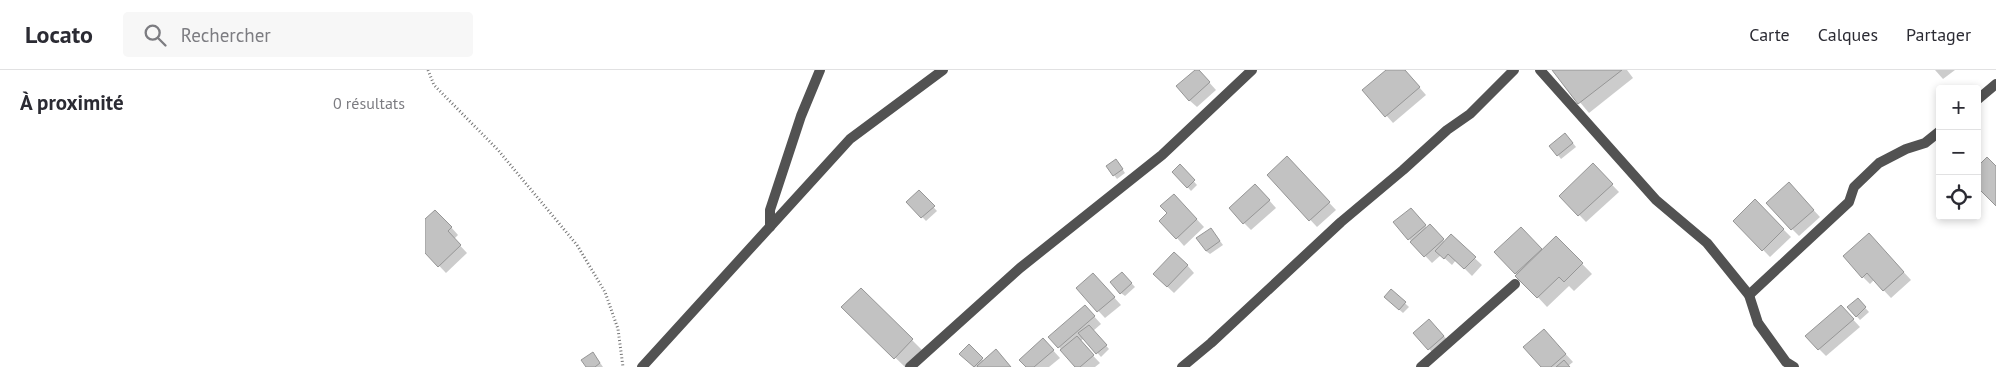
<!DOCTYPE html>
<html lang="fr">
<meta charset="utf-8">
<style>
:root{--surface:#fff;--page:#f7f7f7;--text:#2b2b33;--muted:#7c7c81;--line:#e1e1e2}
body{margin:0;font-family:"PT Sans",sans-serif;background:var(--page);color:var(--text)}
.controls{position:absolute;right:15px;top:15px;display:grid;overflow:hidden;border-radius:5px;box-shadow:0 2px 8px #0003}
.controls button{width:45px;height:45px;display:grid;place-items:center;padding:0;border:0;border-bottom:1px solid var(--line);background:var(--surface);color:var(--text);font:25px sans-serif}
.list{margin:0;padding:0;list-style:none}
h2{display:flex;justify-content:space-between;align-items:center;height:65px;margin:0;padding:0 20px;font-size:21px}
h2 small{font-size:16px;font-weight:400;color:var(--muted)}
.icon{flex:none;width:28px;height:28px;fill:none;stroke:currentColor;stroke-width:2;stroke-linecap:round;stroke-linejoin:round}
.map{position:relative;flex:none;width:1571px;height:297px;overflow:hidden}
header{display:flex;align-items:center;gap:30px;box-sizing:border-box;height:70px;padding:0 25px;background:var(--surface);border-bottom:1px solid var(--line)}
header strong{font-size:24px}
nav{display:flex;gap:28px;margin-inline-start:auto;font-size:18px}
.search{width:350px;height:45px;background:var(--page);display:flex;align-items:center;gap:12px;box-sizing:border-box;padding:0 18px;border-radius:5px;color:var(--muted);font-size:19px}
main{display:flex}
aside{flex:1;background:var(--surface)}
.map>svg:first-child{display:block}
.shadow{fill:#0003}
.building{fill:#c2c2c2;stroke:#969696}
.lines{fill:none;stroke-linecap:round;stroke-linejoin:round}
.path{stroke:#747474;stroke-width:3;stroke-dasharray:1 2.5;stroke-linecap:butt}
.lane{stroke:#525252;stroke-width:10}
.street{stroke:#525252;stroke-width:10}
</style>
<header>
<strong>Locato</strong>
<div class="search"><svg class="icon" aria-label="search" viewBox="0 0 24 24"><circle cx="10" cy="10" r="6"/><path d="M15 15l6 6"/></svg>Rechercher</div>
<nav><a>Carte</a><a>Calques</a><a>Partager</a></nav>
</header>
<main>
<aside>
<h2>À proximité<small>0 résultats</small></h2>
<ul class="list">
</ul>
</aside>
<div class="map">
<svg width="1571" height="297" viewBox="0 0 1571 297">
<rect width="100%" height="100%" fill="#fff"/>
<g class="shadow">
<path d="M773,0L791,20L772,37L764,30Z"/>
<path d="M963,0H979L1001,25L968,53L939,20Z"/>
<path d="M1128,0H1202L1208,8L1164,43Z"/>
<path d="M1510,0H1530L1518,9Z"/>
<path d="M1144,68L1151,77L1136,89L1133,85Z"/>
<path d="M694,94L700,103L692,109L689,105Z"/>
<path d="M869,95L911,140L892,157L843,105Z"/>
<path d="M1168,95L1194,122L1161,152L1136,126Z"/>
<path d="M755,96L772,115L766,121L749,102Z"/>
<path d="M1371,121L1395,147L1374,166L1367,159Z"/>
<path d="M494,122L512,141L501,151L483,132Z"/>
<path d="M837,122L851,138L826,160L819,153Z"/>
<path d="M749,125L779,157L759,176L752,168L744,143Z"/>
<path d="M1330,131L1366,167L1345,187L1310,151Z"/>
<path d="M993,146L1002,158L1012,163L1020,172L1026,166L1057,195L1047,206L1031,190L1027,195L1016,185L1007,193L984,169Z"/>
<path d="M18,148L33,165L29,169L42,183L21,203L0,181V151Z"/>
<path d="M1096,159L1117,181L1131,167L1167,204L1149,221L1144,216L1122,237L1071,182Z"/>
<path d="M789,163L798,175L785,184L781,181Z"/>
<path d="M1451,172L1486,210L1466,228L1449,210L1445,214L1438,207Z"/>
<path d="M762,195L769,203L749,223L729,204Z"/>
<path d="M697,203L710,217L700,226L696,223Z"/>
<path d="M675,212L696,235L680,248L652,218Z"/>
<path d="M436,219L497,280L480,297L418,237Z"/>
<path d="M966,220L984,237L978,243L960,227Z"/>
<path d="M1433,230L1444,242L1435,250L1424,238Z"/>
<path d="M667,244L676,254L668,261L684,279L676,287L659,268L655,272L675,293L670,297H652L634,277Z"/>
<path d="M1423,244L1435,257L1401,286L1394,279Z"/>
<path d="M1011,257L1025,273L1011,286L1004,279Z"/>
<path d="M1126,268L1148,292L1143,296L1144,297H1118L1100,277Z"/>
<path d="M544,276L559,291L578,288L586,297H549L536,284Z"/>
<path d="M625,277L635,288L624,297H602L596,290Z"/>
<path d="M171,287L178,297H163L158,290Z"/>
</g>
<g class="building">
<path d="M770,0H774L785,12L764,31L751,16Z"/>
<path d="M961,0H980L995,17L960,47L937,20Z"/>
<path d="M1127,0H1197L1153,34Z"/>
<path d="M1140,63L1148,73L1132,86L1124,76Z"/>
<path d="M862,86L905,132L884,151L842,105Z"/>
<path d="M1562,87L1571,96V136L1552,117V97Z"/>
<path d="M691,89L698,99L688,106L681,96Z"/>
<path d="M1168,93L1188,114L1153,146L1134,126Z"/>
<path d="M755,94L770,110L762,118L747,102Z"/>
<path d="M1364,112L1389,140L1366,160L1341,133Z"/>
<path d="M830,114L845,130L818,154L804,138Z"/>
<path d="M494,120L510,136L496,148L481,132Z"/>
<path d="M749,124L772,149L751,169L734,151L742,143L735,136Z"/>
<path d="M1330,129L1359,159L1337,181L1308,151Z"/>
<path d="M986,138L1001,155L983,170L968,152Z"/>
<path d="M10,140L27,157L23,161L36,175L13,197L0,183V149Z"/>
<path d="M1005,154L1019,169L999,187L985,172Z"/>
<path d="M1096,157L1117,179L1090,204L1069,182Z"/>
<path d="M786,158L795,171L781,181L771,168Z"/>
<path d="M1444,163L1479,202L1458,221L1442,203L1437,208L1418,186Z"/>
<path d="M1026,164L1051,187L1039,199L1023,184L1019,189L1010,181Z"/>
<path d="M1131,166L1158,193L1139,212L1134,207L1112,228L1090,206Z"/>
<path d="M749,182L763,195L742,217L728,204Z"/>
<path d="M697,202L707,213L695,224L685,212Z"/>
<path d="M668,203L690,227L672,242L651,218Z"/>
<path d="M436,218L488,269L469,289L416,237Z"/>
<path d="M966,219L981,232L974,240L959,227Z"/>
<path d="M1433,228L1441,237L1431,247L1422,237Z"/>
<path d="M660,235L670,246L633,278L623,267Z"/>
<path d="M1416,235L1429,249L1393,280L1380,266Z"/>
<path d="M1004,249L1019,266L1003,280L988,263Z"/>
<path d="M664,255L682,275L671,284L653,263Z"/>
<path d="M1119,259L1141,284L1126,297H1116L1098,277Z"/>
<path d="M652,266L669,285L655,297H650L635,280Z"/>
<path d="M618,268L629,280L609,297H601L594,290Z"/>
<path d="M544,274L558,288L549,297L534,284Z"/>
<path d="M571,279L586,297H553L552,296Z"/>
<path d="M168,282L175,293L170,297H161L156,290Z"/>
<path d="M1139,290L1145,297H1131Z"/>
</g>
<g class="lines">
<path class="path" d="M3,0L9,15L73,80L152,175L180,222L193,259L198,297"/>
<path class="lane" d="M345,157V140L376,46L395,0"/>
<g class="street">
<path d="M1115,0L1231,130L1282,173L1324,225L1333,253L1361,292L1369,297"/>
<path d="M1552,30L1571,14"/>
<path d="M1324,225L1424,132L1429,117L1454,93L1481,79L1500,73L1515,61"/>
<path d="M217,297L425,69L518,0"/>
<path d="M485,297L595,198L737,85L827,0"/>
<path d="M757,297L786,273L916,152L978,100L1022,60L1045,44L1089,0"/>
<path d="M996,297L1090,214"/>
</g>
</g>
</svg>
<div class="controls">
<button>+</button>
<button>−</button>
<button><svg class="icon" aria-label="locate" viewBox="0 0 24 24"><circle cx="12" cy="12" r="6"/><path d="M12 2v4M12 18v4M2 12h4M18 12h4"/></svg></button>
</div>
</div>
</main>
